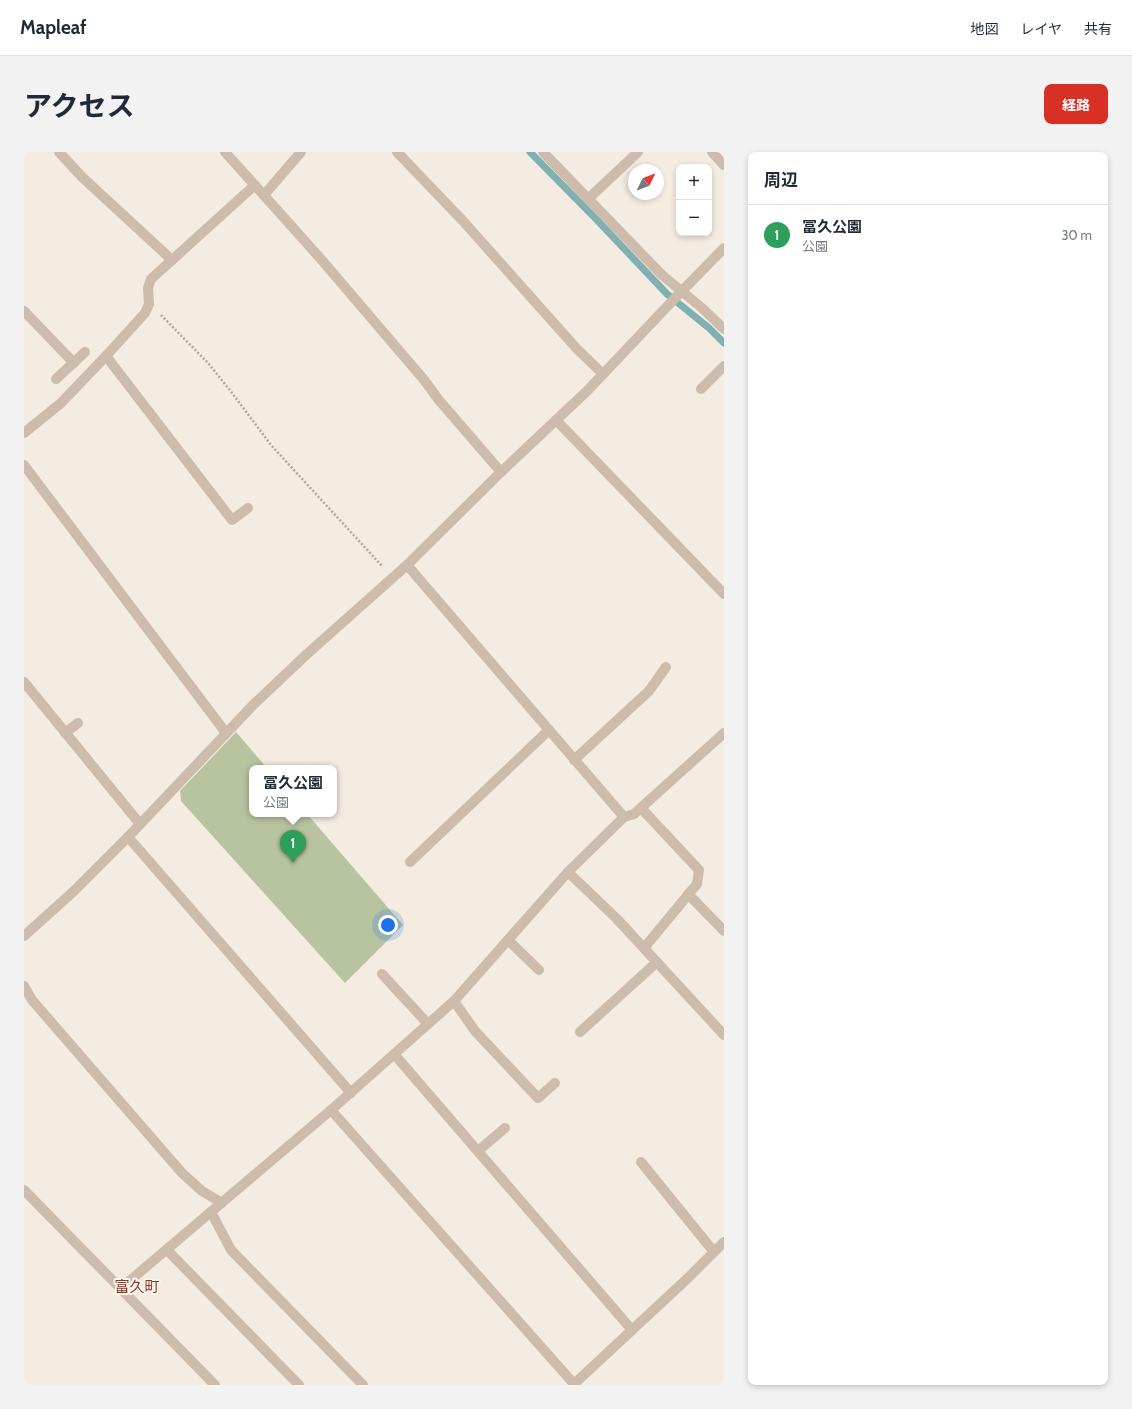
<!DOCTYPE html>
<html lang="ja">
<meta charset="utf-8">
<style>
:root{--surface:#fff;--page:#f2f2f3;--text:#1f2937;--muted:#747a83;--line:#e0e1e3;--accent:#d93025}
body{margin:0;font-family:Cabin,"Noto Sans JP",sans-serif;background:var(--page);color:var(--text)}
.controls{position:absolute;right:12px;top:12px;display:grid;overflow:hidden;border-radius:8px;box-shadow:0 2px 6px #0003}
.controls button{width:36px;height:36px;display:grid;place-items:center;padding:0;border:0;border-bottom:1px solid var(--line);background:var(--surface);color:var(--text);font:20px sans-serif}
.compass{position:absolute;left:604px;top:12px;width:36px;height:36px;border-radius:50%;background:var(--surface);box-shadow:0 2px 6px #0003;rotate:47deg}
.you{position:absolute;left:364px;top:773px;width:14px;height:14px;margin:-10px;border:3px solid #fff;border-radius:50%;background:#1a73e8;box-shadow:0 0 0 6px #1a73e833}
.badge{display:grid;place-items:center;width:26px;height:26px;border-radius:50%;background:var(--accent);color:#fff;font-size:13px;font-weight:700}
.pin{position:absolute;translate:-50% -33px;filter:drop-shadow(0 1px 2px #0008)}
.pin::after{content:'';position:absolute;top:21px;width:14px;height:12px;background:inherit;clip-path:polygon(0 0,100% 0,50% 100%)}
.popup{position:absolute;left:225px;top:613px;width:88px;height:52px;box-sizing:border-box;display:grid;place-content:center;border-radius:8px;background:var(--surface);filter:drop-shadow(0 1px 3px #0005);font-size:13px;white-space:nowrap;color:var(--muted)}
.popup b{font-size:15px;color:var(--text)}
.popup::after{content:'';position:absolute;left:50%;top:100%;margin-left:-8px;border:8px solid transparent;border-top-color:var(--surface)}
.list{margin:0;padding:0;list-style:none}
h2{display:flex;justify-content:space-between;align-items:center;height:52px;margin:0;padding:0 16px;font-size:17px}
h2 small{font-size:13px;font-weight:400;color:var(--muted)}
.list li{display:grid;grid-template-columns:26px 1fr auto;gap:12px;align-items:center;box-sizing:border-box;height:60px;padding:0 16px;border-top:1px solid var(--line)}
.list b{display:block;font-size:15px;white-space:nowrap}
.list p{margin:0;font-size:13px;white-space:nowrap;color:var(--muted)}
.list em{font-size:13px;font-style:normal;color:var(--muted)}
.map{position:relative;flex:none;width:700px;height:1233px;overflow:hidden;border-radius:8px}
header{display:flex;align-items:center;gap:24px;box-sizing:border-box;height:56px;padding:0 20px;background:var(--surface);border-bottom:1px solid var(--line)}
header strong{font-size:19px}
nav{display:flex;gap:22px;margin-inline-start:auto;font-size:14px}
.intro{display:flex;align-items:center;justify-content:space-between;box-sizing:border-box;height:96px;padding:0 24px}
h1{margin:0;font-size:28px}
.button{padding:10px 18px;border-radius:8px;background:var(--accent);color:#fff;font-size:14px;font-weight:700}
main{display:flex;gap:24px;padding:0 24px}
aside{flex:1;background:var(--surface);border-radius:8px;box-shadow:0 2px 6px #0003}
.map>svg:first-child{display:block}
.green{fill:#b8c4a0}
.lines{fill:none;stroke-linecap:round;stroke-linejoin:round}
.stream{stroke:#7fb0b2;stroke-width:7}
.path{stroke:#b9a596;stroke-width:2.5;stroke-dasharray:2 2;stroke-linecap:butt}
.minor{stroke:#cdbbac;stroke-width:10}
.labels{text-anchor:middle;stroke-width:4;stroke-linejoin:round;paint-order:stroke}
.quarter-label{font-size:15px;fill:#8c3b22;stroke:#fbf5ee}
</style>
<header>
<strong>Mapleaf</strong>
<nav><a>地図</a><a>レイヤ</a><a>共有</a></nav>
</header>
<div class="intro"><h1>アクセス</h1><a class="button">経路</a></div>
<main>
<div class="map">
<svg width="700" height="1233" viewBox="0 0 700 1233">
<rect width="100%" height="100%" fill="#f4ebe1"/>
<path class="green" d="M212,580L243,616H228V662H283L379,773L321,831L157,649L156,639Z"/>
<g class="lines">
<path class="stream" d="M506,0L573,68L643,142L685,176L700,191"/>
<path class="path" d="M137,163L184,211L205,237L247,293L358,414"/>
<g class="minor">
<path d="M35,0L58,25L148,108"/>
<path d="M201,0L296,106L401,229L414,247L477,320"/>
<path d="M373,0L439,69L553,197L579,222"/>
<path d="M519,0L638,123L678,156L700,177"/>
<path d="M688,0L700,13"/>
<path d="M240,43L277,0"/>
<path d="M564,47L614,0"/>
<path d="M0,159L50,211"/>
<path d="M82,204L208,368L224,356"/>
<path d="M32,227L61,200"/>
<path d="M677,237L700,214"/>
<path d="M532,268L700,442"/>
<path d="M0,281L37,251L82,204L121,161L125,152L124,136L127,127L231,33"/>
<path d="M0,313L202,581"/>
<path d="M383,413L600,665"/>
<path d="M0,530L116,672"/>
<path d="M41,581L54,571"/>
<path d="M550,608L625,539L642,515"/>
<path d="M617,656L675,718L673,732L620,796"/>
<path d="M104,685L327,941"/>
<path d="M386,710L525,578"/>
<path d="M544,720L593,767L700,883"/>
<path d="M664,742L700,779"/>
<path d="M0,784L50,739L104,685L230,552L283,502L383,413L477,320L563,239L654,143L700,96"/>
<path d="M484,788L515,818"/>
<path d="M358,822L404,872"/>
<path d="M0,834L8,848L158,1021L178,1039L198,1051"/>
<path d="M430,849L451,879L514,946L531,931"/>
<path d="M556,880L633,810"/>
<path d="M370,902L608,1178"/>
<path d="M307,958L550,1232"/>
<path d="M454,999L481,976"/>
<path d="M617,1010L690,1100"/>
<path d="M0,1038L191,1233"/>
<path d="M187,1060L207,1098L339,1233"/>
<path d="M143,1098L275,1233"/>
<path d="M96,1137L307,958L430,849L544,720L600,665L610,662L700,581"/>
<path d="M549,1233L665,1125L700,1090"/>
</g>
</g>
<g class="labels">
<g class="quarter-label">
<text x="113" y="1140">富久町</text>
</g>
</g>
</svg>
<div class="controls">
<button>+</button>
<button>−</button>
</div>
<svg class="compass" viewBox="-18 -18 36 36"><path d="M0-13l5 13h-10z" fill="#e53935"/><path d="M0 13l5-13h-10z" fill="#747a83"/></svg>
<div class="you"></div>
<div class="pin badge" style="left:269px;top:711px;background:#2e9e5b">1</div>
<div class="popup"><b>冨久公園</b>公園</div>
</div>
<aside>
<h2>周辺<small></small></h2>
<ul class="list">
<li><span class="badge" style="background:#2e9e5b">1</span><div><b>冨久公園</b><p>公園</p></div><em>30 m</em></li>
</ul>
</aside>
</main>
